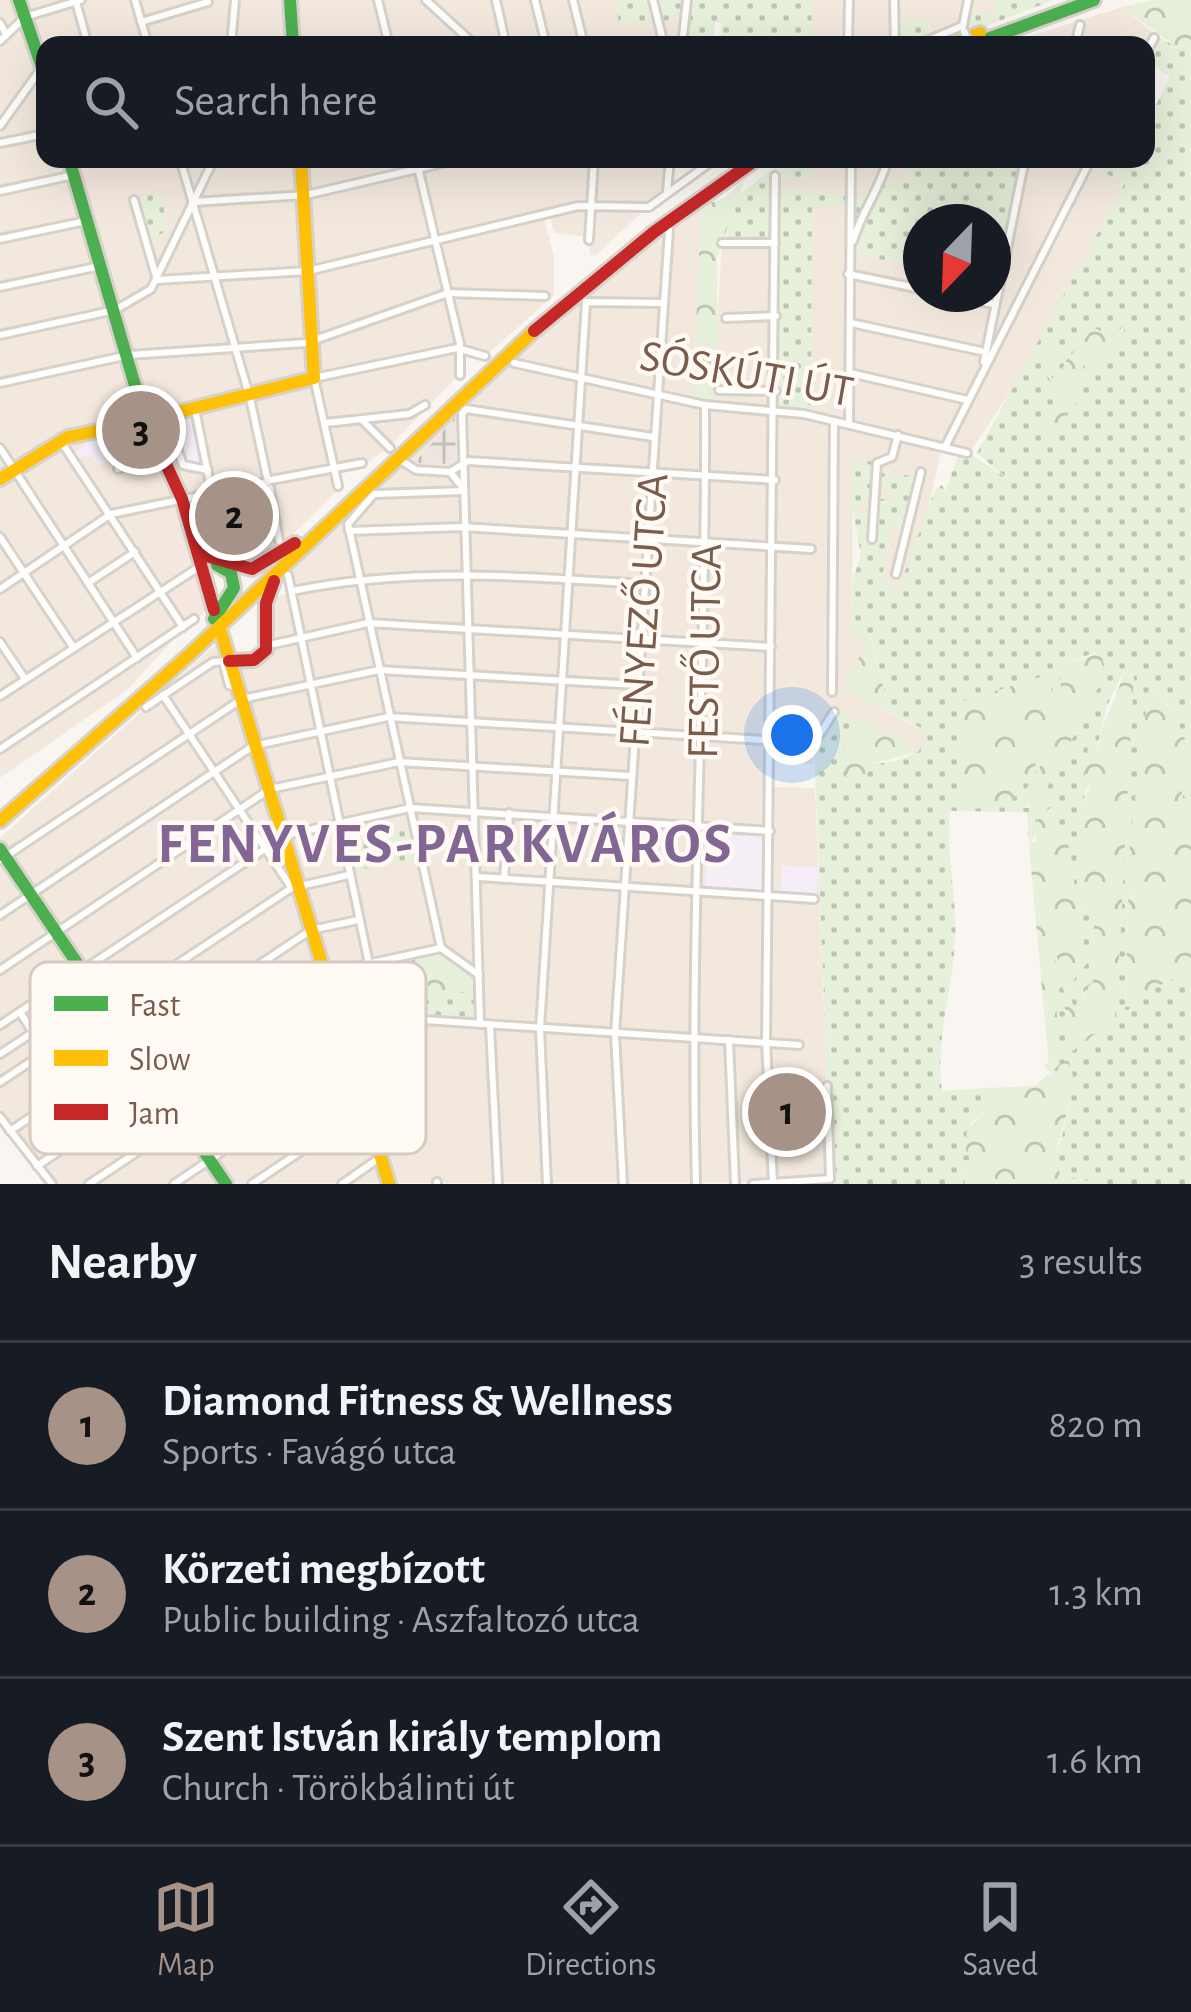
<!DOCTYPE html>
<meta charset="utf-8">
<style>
:root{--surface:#171b24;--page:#20242c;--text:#f1f3f6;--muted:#9ea1a6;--line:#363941;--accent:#a69286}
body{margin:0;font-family:"Alegreya Sans",sans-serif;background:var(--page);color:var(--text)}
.compass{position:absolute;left:903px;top:204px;width:108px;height:108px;border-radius:50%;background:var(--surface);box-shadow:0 12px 48px #0002;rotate:203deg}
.you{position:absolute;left:792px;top:735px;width:42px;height:42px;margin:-30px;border:9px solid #fff;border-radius:50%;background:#1a73e8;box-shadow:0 0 0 18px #1a73e833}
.badge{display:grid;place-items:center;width:78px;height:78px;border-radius:50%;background:var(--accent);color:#111;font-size:39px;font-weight:700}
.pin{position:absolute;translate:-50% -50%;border:6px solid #fff;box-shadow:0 3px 12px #0006}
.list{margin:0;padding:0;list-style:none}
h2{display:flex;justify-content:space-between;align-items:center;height:156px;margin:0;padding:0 48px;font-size:51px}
h2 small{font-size:39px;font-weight:400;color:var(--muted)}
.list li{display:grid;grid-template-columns:78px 1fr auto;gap:36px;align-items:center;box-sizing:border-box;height:168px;padding:0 48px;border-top:3px solid var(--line)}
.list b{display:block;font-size:45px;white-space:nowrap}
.list p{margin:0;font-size:39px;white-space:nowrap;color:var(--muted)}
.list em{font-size:39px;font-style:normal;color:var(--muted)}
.icon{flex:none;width:66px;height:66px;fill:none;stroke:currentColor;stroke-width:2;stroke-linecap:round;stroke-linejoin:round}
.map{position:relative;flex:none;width:1191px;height:1184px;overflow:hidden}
.search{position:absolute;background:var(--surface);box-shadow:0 12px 48px #0002;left:36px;right:36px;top:36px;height:132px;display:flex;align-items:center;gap:30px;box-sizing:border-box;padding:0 42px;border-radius:24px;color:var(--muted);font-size:45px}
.sheet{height:660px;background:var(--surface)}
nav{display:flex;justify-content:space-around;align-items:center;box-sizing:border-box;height:168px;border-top:3px solid var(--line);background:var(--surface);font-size:33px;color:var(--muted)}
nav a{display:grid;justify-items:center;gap:6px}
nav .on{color:var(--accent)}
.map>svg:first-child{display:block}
.residential{fill:#f2e8de}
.commercial{fill:#f6e8e1}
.industrial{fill:url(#industrial-grid)}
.education{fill:#f6eef6}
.grass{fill:url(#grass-dots);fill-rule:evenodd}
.forest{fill:url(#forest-crowns)}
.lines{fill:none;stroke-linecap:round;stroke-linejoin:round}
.street-casing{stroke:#d7d1cb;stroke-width:12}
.fast-casing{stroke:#d9d2cb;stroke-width:18}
.slow-casing{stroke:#d9d2cb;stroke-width:18}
.jam-casing{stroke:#d9d2cb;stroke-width:18}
.street{stroke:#fefefd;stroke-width:6}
.fast{stroke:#4caf50;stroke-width:12}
.slow{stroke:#ffc107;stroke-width:12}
.jam{stroke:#c62828;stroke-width:12}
.street-bridge-casing{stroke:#d7d1cb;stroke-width:12;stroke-linecap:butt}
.street-bridge{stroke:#fefefd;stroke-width:6}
.labels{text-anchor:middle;stroke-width:9;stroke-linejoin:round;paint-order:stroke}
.street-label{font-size:45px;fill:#7a5c4d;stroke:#fffaf3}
.district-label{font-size:57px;font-weight:bold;letter-spacing:3px;fill:#846695;stroke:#fffaf3}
.key{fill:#fffaf3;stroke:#d7cbc1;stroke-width:3}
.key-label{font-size:33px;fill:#7a5c4d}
</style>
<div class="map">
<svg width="1191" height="1184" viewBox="0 0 1191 1184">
<defs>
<pattern id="industrial-grid" width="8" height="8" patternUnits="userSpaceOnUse" patternTransform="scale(3)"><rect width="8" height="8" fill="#ede5e0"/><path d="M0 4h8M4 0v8" fill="none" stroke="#c5bdb8"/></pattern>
<pattern id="grass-dots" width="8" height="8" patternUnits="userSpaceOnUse" patternTransform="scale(3)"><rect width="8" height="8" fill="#e7f0db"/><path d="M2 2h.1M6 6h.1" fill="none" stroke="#c0c6b4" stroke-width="1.8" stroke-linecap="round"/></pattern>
<pattern id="forest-crowns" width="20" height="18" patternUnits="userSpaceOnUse" patternTransform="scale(3)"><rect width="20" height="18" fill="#e7f0db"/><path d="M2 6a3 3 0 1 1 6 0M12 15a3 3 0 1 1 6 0" fill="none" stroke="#c0c6b4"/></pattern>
</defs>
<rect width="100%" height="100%" fill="#f9f5f0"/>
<g class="residential">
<path d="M0,0H614L620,25L684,19L681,45H45V159H674L671,185L596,255H590L589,237L554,233L550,217L544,218L554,256V295L482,359L461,354L458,376L389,447L362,466L337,468L340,488L289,538L275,539L268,502L256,489L257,481L186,498L207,557L215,604L185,627L128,689L0,778Z"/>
<path d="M812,0H997L994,16L931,40L929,22L892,45H811Z"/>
<path d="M1122,7L1157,36L1146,56V45H1003Z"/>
<path d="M812,159H912L906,181L874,199L777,188V179L811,178Z"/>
<path d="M1022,159H1094L1091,167L1125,183L1021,376L968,455L942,448L921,539L897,594L882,577L892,527L903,529L892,490L891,499L875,513H858L853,460L852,635L870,636L844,690L940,739L920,751L834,708L814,741L813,764L772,761L771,787L815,788L831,1182L52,1184L0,1117V838L220,641L234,668L272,656L270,645L277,641L270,599L288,593L283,575L578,300L701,206L693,400L718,315L722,241L778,243V408L811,412L812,205L848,207L852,253L921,268V294H993V228L1006,230Z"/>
</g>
<g class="commercial">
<path d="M74,159H178L185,184L87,204Z"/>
<path d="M256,489L266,497L271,512L274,552L226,559L205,554L193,502Z"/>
<path d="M189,537L211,608L172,632L161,615L174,606L164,590L178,580L163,555L170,552L167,544Z"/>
</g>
<path class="industrial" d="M455,418L456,464L414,463Z"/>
<g class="education">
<path d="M193,411L205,469L184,463L168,417Z"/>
<path d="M132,428L142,445L136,447L138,456L114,468L109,460L100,466L86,454L77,460L73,454L86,445L84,438Z"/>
<path d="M707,831L768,836L764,891L705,887Z"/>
<path d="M782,866L818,867L817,897L781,896Z"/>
</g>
<g class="grass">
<path d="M614,0H812L811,45H720L722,23L715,22L712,45H681L683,19L620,26Z"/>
<path d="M997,0H1054L936,45H892V23L928,21L930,39L960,25L968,11L994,15Z"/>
<path d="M1157,36L1178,48L1191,41V795L1183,800C1180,783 1185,776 1188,761C1191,735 1165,701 1151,681L1130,841L1125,1011L1146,992L1191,970V1184H1105L1061,1176L1055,1162L1071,1102L1055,1071H1046L1045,1065L1058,1056L1054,944L1067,991L1075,972L1067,837L1056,828L1052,806L1029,845L1027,812L950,811C945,855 958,899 955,942C952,994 935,1038 942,1091L985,1088L986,1110L970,1123L971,1163L964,1161L965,1184H792L831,1181L814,741L837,710L852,717L841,761C867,767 910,765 927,742L921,728L890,713L871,637L852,636L853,578L861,555L852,509L853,459L875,462L871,503L858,504L859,513H874L877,499H891V490L877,489L879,473L918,476L904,529L892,527L882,577L897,593L935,490L942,485L945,491L959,454L969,453L1008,479L977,453L1125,183L1090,166L1094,159H1146V126L1170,76L1146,62ZM1094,653L1101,654L1105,673L1036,809L1015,806L1044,762L1042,756L1007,807L963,702L1047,675L1054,700L1061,696L1060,665ZM1124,670L1134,673L1116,1017L1072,1051L1064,1002L1072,1000L1073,1022L1078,1021L1086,987L1093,982L1094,921L1085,911L1084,800L1107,706Z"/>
<path d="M785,159H812V179H777V188L874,199L879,180H906L912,159H1022L1006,231L993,228V222H921V268L852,253L848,207L812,206L811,412L778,409V244L722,241L736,197Z"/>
<path d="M160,192L168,229L148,243L134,198Z"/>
<path d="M411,827L418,859L352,871L348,850Z"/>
<path d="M445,948L478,976L475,1023L381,1016L369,964Z"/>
</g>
<g class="forest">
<path d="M1153,0H1191V41L1178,48L1122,7Z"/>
<path d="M745,179L717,256L718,405L693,400L701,206L724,198Z"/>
<path d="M1125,325L1123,338L1102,367H1094L1097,357L1092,359L1091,376L1083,364V383L1073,393L1080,398L1054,433L1042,422L1059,394L1044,371L1049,344H1056L1048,371L1057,386L1065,362L1094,328L1112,336Z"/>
<path d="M870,636L890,713L843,690Z"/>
<path d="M1101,653L1106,673L1036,809L1030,814L1029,806L1015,807L1043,762L1041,757L1007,807L962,809L963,701L1047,675L1055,699L1061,696L1060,665Z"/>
<path d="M1124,669L1134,672L1116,1018L1071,1052L1064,1002L1071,998L1077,1021L1081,988L1085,1000V987L1093,982L1094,922C1065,888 1078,818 1090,785L1083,787L1088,747L1098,749C1101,719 1120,696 1124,669Z"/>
<path d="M1150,679C1163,701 1191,734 1188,760C1186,776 1179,783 1183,799L1191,795V970L1146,992L1125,1013L1130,841Z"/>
<path d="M852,717L920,751L874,763L862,781L850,786L841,761Z"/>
<path d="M1053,805L1056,828L1067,837L1087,963L1064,993L1055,945L1058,1056L1049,1066L1029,845L1036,841L1035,823Z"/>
<path d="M431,951L433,962L436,950L478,976V993L460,992L452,998L430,992L424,971L411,966L405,957Z"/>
<path d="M402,957L396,969L404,981L407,1018L381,1016L369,964Z"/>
<path d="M1067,1058C1088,1096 1045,1139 1061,1176L1105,1184H965L964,1160L971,1161L966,1150L967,1129L986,1110L985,1088L1035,1086Z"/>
</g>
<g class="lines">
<defs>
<g id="street">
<path d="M135,0L148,45"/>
<path d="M378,0L389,45"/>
<path d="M426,0L475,45"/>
<path d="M496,0L506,45"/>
<path d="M535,0L546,45"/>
<path d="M573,0L584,45"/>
<path d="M653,0L664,45"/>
<path d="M894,0L895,45"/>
<path d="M76,2L88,45"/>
<path d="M141,22L208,2"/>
<path d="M0,23L6,34"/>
<path d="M963,26L968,0"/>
<path d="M0,41L25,17L81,0"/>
<path d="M231,45L235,0"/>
<path d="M682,45L687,0"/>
<path d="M848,45L849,0"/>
<path d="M917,45L962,26"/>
<path d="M1016,45L1017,43"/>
<path d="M1075,45L1080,25"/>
<path d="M1146,53L1154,38"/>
<path d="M0,126L40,70"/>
<path d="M0,143L45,134"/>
<path d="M180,159L250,398L268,482"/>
<path d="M416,159L460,344V375"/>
<path d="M0,191L74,175"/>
<path d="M667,191L670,159"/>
<path d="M134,200L157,280L308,271L578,206L649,207L715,159"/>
<path d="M192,202L306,195L460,159"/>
<path d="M0,239L86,221"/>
<path d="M589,240L594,159"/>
<path d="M853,241C862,211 879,191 888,159"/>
<path d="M722,243H775"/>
<path d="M848,274L921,289"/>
<path d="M0,287L100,266"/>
<path d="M945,294L993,304"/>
<path d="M726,318L776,316"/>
<path d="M851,323L981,351"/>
<path d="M0,335L115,310L151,289L214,159"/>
<path d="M984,362L1025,159"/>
<path d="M514,363L705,405L804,414L967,453"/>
<path d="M850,373L967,400"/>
<path d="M0,383L129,355L306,343L448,293L545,296"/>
<path d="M719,390L776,391"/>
<path d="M195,409L212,494"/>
<path d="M167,420L183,465L208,470"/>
<path d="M363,421L390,448"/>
<path d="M325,423L409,414L425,405"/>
<path d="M849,424L851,159"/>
<path d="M62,443L183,627"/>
<path d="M946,445L1091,159"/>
<path d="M0,448L137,658"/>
<path d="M402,461L416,470L450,472L463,488"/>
<path d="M118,469L159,451"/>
<path d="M450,472L468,461L775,480"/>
<path d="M271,480L362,463"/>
<path d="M338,486L314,378L457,348L485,356"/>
<path d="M270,488L279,541"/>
<path d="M464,491L374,494L348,524L441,948L479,975"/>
<path d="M349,531L462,527L811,549"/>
<path d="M0,537L73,647"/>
<path d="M872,539L877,463L892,457L898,435"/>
<path d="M896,574L921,472"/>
<path d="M288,575L380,1017"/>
<path d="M88,583L135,552"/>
<path d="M0,589L111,514L268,482"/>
<path d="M292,591C410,567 524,576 643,584"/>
<path d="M0,642L25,679"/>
<path d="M274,644L368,623L771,647"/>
<path d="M224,665L229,685L236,687"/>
<path d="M832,692L834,421"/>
<path d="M163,695L291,887"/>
<path d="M0,696L202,565"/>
<path d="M146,707L213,662L226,661"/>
<path d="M0,749L194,619"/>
<path d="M0,860L242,699L379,670L637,685"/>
<path d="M478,877L814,899"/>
<path d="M504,879L509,813"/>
<path d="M300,886L349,875"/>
<path d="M0,915L253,746L388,717L814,743L834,712"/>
<path d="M0,970L270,789L399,762L631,776"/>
<path d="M20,1012L45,1052"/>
<path d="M480,1024L462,414L466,409L653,437"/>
<path d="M0,1025L286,835L410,808L770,831"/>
<path d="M490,1026L498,1184"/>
<path d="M729,1040L735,1184"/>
<path d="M0,1054L96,991"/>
<path d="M0,1082L296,885"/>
<path d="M0,1117L52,1184"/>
<path d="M10,1131L311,930L358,920"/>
<path d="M37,1166L325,973L441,948"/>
<path d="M437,1182V1184"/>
<path d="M773,1183L766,1042L775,176"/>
<path d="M89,1184L337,1019L380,1017L799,1045"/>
<path d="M174,1184L352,1064"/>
<path d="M252,1184L364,1109"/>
<path d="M342,1184L378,1159"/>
<path d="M547,1184L540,1029L586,302L662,303"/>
<path d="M623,1184L615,1034L669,230"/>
<path d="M696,1184C689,925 707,665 705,405"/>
<path d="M753,1184L830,1179L827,1086"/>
</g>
<g id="fast">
<path d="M19,0L45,76"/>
<path d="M290,0L293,45"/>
<path d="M971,45L1094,0"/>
<path d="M69,159L143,413"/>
<path d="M214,619L234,588L231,573L217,565"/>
<path d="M0,849L226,1184"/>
</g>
<g id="slow">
<path d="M950,45L980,33"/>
<path d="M155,418L314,378L301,159"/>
<path d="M0,479L68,437L145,421"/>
<path d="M221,632L389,1184"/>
<path d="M0,821L189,655L534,331"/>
</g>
<g id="jam">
<path d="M534,331L654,232L757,159"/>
<path d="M147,423L182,499L214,610"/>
<path d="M199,554L252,569L295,543"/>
<path d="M229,661L254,660L266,650V603L274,581"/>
</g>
</defs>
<use href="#street" class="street-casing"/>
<use href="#fast" class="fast-casing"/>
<use href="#slow" class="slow-casing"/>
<use href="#jam" class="jam-casing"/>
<use href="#street" class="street"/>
<use href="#fast" class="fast"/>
<use href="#slow" class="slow"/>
<use href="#jam" class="jam"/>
<defs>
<path id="street-bridge" d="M964,31L970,45"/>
</defs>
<use href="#street-bridge" class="street-bridge-casing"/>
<use href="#street-bridge" class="street-bridge"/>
</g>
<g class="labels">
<g class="street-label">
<text transform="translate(747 372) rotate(10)" y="16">SÓSKÚTI ÚT</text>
<text transform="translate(642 610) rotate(-86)" y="16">FÉNYEZŐ UTCA</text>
<text transform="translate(703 651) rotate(-89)" y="16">FESTŐ UTCA</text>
</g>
<g class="district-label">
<text x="446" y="862">FENYVES-PARKVÁROS</text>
</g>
</g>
<rect x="30" y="962" width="396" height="192" rx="18" class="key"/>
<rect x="54" y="996" width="54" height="15" fill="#4caf50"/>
<rect x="54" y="1050" width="54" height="16" fill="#ffc107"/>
<rect x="54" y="1104" width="54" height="16" fill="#c62828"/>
<g class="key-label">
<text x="129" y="1016">Fast</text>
<text x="129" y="1070">Slow</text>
<text x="129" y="1124">Jam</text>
</g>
</svg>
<svg class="compass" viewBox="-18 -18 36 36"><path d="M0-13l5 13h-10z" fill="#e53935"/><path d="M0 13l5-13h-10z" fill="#9ea1a6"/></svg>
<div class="you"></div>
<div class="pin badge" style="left:787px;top:1112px">1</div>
<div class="pin badge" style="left:234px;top:516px">2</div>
<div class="pin badge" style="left:141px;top:430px">3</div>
<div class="search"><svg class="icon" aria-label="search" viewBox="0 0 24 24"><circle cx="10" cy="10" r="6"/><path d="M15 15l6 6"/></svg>Search here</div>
</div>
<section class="sheet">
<h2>Nearby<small>3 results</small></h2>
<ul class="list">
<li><span class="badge">1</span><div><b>Diamond Fitness &amp; Wellness</b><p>Sports · Favágó utca</p></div><em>820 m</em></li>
<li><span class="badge">2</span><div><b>Körzeti megbízott</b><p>Public building · Aszfaltozó utca</p></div><em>1.3 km</em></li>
<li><span class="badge">3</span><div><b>Szent István király templom</b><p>Church · Törökbálinti út</p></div><em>1.6 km</em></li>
</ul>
</section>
<nav>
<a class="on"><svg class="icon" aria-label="map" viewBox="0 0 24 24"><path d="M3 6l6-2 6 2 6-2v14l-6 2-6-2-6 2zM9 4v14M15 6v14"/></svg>Map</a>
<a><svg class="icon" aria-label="directions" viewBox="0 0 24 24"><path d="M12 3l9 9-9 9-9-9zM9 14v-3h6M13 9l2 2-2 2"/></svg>Directions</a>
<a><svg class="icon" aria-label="saved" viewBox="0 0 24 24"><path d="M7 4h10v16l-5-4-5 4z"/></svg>Saved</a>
</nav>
